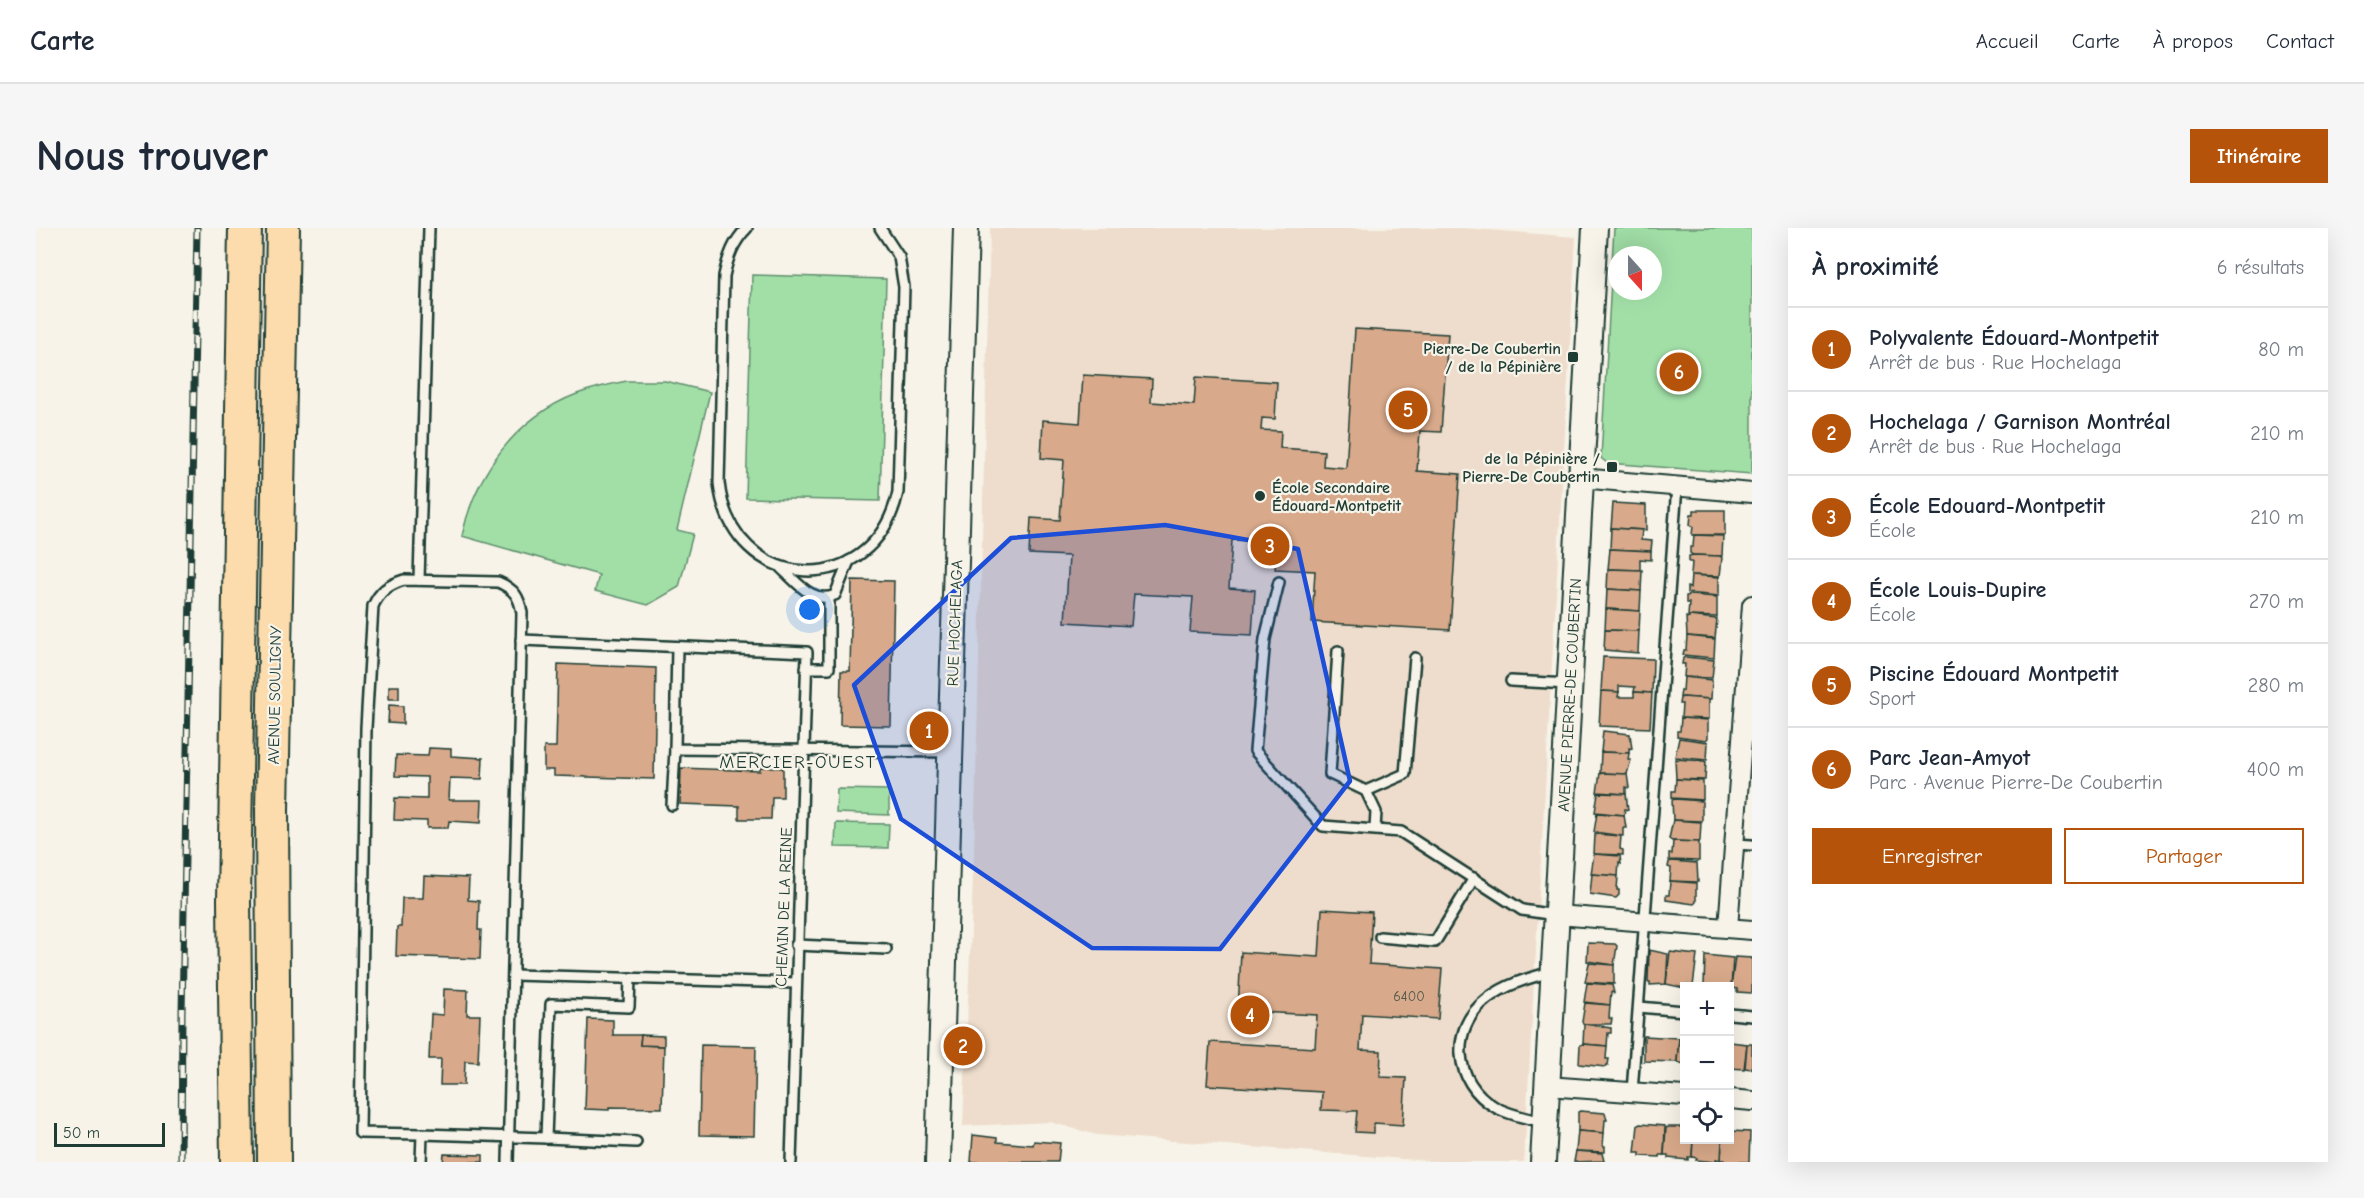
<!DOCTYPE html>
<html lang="fr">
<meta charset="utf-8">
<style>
:root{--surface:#fff;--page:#f6f6f7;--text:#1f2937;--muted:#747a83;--line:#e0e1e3;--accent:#b45309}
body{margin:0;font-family:"Comic Neue",sans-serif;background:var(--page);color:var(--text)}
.controls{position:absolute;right:18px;bottom:18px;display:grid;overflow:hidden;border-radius:0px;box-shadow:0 6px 24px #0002}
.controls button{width:54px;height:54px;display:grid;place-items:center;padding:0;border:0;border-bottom:2px solid var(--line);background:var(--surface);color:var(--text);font:30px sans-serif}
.compass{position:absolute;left:1572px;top:18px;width:54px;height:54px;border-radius:50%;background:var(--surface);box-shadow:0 6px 24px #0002;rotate:159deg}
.scale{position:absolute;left:18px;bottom:15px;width:111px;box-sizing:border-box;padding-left:6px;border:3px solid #1f3d34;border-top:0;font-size:16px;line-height:21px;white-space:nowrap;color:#1f3d34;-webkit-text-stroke:4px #f7f3e8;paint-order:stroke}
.you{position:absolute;left:774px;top:382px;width:21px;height:21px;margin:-15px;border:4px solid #fff;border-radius:50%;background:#1a73e8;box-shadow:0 0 0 9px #1a73e833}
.badge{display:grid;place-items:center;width:39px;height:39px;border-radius:50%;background:var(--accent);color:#fff;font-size:20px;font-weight:700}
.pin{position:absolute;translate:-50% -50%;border:3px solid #fff;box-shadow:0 2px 6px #0006}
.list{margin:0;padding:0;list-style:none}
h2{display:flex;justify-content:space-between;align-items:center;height:78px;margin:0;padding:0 24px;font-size:26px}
h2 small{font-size:20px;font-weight:400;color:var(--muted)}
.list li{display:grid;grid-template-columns:39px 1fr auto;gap:18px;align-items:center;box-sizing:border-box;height:84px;padding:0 24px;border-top:2px solid var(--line)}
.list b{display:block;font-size:22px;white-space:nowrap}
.list p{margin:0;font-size:20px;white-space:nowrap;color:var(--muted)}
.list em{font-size:20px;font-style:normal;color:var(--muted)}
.actions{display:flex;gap:12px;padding:18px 24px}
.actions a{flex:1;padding:14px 0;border:2px solid var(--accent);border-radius:0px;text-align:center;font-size:21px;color:var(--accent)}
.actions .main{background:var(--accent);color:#fff}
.icon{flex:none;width:33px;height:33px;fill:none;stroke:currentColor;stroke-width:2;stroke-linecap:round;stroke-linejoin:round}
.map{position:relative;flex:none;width:1716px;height:934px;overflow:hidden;border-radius:0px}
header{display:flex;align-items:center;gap:36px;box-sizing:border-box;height:84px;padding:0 30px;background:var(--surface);border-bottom:2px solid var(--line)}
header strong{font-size:28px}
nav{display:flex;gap:33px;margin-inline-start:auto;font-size:21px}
.intro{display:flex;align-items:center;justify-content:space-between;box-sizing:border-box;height:144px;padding:0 36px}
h1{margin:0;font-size:42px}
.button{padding:15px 27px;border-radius:0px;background:var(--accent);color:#fff;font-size:21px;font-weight:700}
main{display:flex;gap:36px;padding:0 36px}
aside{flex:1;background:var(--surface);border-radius:0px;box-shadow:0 6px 24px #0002}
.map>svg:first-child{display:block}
.built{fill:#edc}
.green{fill:#a2dfa7;stroke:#608e6e;stroke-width:1.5;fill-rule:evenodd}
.building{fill:#d8a98a;stroke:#1f3d34;stroke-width:1.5}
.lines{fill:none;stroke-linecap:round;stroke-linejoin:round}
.lane-casing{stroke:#1f3d34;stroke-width:14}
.street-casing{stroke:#1f3d34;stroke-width:22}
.secondary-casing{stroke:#1f3d34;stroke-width:28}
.highway-casing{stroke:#1f3d34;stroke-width:36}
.lane{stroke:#f7f3e8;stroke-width:9}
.street{stroke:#f7f3e8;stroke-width:18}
.secondary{stroke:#f7f3e8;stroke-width:24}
.highway{stroke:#fcdcac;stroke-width:32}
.rail-casing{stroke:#1f3d34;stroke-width:7}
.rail{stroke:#f7f3e8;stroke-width:4.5;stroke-dasharray:14;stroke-linecap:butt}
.marked{fill:#1d4ed8;fill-opacity:0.2;stroke:#1d4ed8;stroke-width:4.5;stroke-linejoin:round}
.poi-dot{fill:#1f3d34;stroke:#f7f3e8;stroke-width:2}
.labels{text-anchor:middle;stroke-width:4.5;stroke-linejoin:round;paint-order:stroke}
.number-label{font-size:14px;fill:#4d584a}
.poi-label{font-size:16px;font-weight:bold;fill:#1f3d34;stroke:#f7f3e8;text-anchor:end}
.street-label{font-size:16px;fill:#1f3d34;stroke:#f7f3e8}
.neighbourhood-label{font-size:18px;letter-spacing:1.5px;fill:#1f3d34;stroke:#f7f3e8}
</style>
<header>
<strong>Carte</strong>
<nav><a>Accueil</a><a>Carte</a><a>À propos</a><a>Contact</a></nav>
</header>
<div class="intro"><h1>Nous trouver</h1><a class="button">Itinéraire</a></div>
<main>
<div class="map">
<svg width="1716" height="934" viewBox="0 0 1716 934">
<rect width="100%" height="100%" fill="#f7f3e8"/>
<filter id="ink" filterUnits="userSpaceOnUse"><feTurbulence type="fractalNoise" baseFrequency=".0167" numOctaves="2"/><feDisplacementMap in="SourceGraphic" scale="12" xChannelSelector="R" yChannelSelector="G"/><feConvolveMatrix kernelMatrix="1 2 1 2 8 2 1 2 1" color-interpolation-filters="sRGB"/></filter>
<g filter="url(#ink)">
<path class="built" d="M954,0H1427L1540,9L1488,934H1406L1061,907L1014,894L927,898L938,626Z"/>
<g class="green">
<path d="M1578,0H1716V246L1571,235L1565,230ZM1581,27H1617V63H1581Z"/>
<path d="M716,47L850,51L844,273L710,270Z"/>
<path d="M591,153H629L674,164L641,302L657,306L643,359L612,377L559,363L563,347L426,308C439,246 480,189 541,166C557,160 575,156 591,153Z"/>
<path d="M801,561L853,562V587L800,585Z"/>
<path d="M800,595L853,596L852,620L799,619Z"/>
</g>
<g class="building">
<path d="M1319,101L1412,106L1405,204L1384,203L1381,243L1424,246L1414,402L1276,394L1279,343L1239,341L1240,314L1196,312L1193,360L1219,362L1216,407L1154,404L1157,369L1098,366L1095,398L1029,394L1033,328L993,326L995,290L1024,292L1028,232L1005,230L1007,192L1044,195L1047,147L1116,151L1115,174L1158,177L1160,149L1241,154L1239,191L1226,190L1225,202L1245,203L1244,220L1288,223L1287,238L1310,240Z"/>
<path d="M1577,275L1610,277V302L1575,300Z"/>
<path d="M1658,282H1689V307H1656L1657,298L1654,297L1655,286H1658Z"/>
<path d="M1575,300L1606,302L1605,312L1616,313L1615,323L1574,321Z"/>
<path d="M1658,307L1687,308L1686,328L1657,327L1654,325V319H1657Z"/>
<path d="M1574,321L1615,323V332L1604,331V342L1572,341Z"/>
<path d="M1657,327L1684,328L1686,330L1684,348L1655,347L1656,334H1653V328Z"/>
<path d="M1572,341L1606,342L1605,363L1571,361Z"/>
<path d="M1655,347L1683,349V368L1651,365V359L1654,360Z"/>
<path d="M816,352L858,353L855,498L804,497L805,443H814Z"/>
<path d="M1571,361L1605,363L1604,383L1570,381Z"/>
<path d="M1654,367L1681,369V389L1652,388L1653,375H1650V368Z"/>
<path d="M1570,381L1604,383L1603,403L1569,402Z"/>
<path d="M1653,388L1681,391L1679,410L1651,408L1650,389L1653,390Z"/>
<path d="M1569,402L1603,403L1602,425L1568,422Z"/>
<path d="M1651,408L1679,411L1678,430L1647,427L1648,422H1650Z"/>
<path d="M1567,429L1617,431L1616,465L1598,464L1599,459L1583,458V464L1565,463Z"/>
<path d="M1650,429L1678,432L1676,450L1648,449L1649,436H1646L1647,430Z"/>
<path d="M522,436L620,440L618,551L518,548V542H508V519H520Z"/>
<path d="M1648,449L1676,452L1675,471L1644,469L1645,462L1647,463Z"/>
<rect x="353" y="458" width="10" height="13"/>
<path d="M1565,463L1583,464L1582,469H1598V464L1616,465L1614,500L1563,498Z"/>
<path d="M1647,469L1673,471V491L1645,490L1646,476H1643L1644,470Z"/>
<path d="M353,477L367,478V496L352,495Z"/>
<path d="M1645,490L1672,492V510L1670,512L1641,508V503H1644Z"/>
<path d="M1567,503L1594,506L1596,521L1593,520V525L1565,524Z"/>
<path d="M1643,510L1672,514L1671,532L1639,529Z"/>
<path d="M393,520L415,521V528L447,530L446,551L414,550L413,572H446L445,595L413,593L412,600H391V593L358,592L359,570L391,571V549L359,548L360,527L392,528Z"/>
<path d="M1565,524L1593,525L1592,532H1595L1591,546L1564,545Z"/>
<path d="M1639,531L1668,533L1670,534L1669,552L1640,551Z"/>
<path d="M724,539L747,540V569H736L735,591H703V578L644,576L645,540L724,543Z"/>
<path d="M1564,545L1591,546L1593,560L1590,559V566L1561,564Z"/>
<path d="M1640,551L1667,553V572L1636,570V563H1639Z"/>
<path d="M1562,565L1590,566L1592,582L1589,581L1588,587L1559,584Z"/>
<path d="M1639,571L1666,573V593L1637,592L1636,572Z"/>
<path d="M1561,585L1588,587L1590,600H1587V608L1558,604Z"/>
<path d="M1637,592L1665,594L1664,613L1663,614L1636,613L1633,611Z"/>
<path d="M1559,606L1585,608L1584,621L1587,622V627L1558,626Z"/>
<path d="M1637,613L1663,614V633L1633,632V626H1636Z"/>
<path d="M1558,626L1584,628L1585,636L1583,635L1582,648L1555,646Z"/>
<path d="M1635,633L1661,635L1662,654L1634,653L1635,640L1632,639L1633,634Z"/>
<path d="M1556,646L1582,648L1581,662H1583V667L1580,670L1554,666Z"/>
<path d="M388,648L433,650L432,672L443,673L442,702H445L444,731L360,728L361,699H365L366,670H387Z"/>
<path d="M1634,653L1660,655V674L1658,676L1630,672V667H1633Z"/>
<path d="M1286,681L1336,684L1333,736L1406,741L1402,791L1326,786L1324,822L1345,823L1344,849L1370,850L1367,897L1338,895V905L1319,904L1321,883L1285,882L1286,864L1171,857L1174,814L1279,820L1281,787L1202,783L1205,724L1283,729Z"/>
<path d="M1552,715L1579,716L1581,718L1578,737L1551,733Z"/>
<path d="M1613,722L1632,726L1630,756L1614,757V754H1612Z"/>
<path d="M1634,724L1661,727L1657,758L1651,757L1648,760L1630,756Z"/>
<path d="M1669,727L1697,730L1695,760L1694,758H1668Z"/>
<path d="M1699,729L1716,730V765L1701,764V761L1695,760Z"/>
<path d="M1553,735L1578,737V756L1549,754Z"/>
<path d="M1551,755L1576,757L1578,765L1575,764L1574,777L1548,774Z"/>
<path d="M408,761L432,762L431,787H444L442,834L429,833L428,857H404L405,831H393L395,786L407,787Z"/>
<path d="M1549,775L1574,777L1573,790L1576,791L1575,796H1548L1546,794Z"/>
<path d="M552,791L577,792V807H605L604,817L628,818L626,880L573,879V882L549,881Z"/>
<path d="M1548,796L1575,800V805H1572L1571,818L1547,816Z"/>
<path d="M605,807L628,808V818L604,817Z"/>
<path d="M1608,808L1643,810L1641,834L1608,833Z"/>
<path d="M1643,810L1648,811V836L1641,834Z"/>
<path d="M1694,814L1711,816L1708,841L1694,840Z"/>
<path d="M1547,816L1571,818L1570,831H1573L1572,837H1570L1569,839L1543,836L1544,817Z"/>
<path d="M1711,816H1716V841L1709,840Z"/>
<path d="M665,817L720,818L718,908L663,907Z"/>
<path d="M1544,883L1569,885L1571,892H1569L1568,905L1542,903V884Z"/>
<path d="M1604,896L1629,898L1628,927H1624V929L1604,928V925H1599L1602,897Z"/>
<path d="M1632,899H1648V912H1657L1656,929H1652V932L1632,930V927H1628L1630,900Z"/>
<path d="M1542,903L1568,905L1567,918H1569V924L1540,923Z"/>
<path d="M1694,903L1714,904L1713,934H1689V932H1685L1686,912H1694Z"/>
<path d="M937,907L961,910V914L997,917L998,913L1024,915L1022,934H935Z"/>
<path d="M1657,912H1686L1685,932L1680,931V934L1660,932L1661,930L1656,929Z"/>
<path d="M1540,923L1566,925L1568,933L1538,934Z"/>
<path d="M408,926L447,927V934H407Z"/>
</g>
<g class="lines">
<defs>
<g id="lane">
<path d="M711,0C697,14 692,29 688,48L683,255C695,366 838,375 862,264L868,59L863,29L844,0"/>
<path d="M745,340C760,353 777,377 799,367L813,333"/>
<path d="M383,352L393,0"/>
<path d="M1243,354L1229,411L1219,523L1287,598L1365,604L1486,682L1519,687"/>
<path d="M485,412L771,424L755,934"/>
<path d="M641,419L639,521L914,524"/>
<path d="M1302,423L1294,546L1330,563L1340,584L1339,601"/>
<path d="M770,440H793V370"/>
<path d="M1475,453L1533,456"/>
<path d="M1330,563L1369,546L1379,430"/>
<path d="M636,577L639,521"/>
<path d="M1699,616L1716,617"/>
<path d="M1344,709L1399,714L1438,650"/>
<path d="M760,717L850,721"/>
<path d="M477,747L759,755"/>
<path d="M1603,779L1648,783"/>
<path d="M1694,786L1716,788"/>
<path d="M1596,864L1641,258"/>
<path d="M1507,894C1491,890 1473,887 1459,879C1417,854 1413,800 1451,771C1470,756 1493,750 1515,744"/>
<path d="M386,906L324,905L330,500L337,378C344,363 352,357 368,352L462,354C478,361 483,368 486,385L472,934"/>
<path d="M510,910L600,914"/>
<path d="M385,934L386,906L510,910L515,776L593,779L594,750"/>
</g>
<g id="street">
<path d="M1544,250L1716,265"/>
<path d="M1521,687L1716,702"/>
<path d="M1692,700L1716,377"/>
<path d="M1511,858L1648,868"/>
<path d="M1694,871L1716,873"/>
</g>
<g id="secondary">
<path d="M902,934L930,0"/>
<path d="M1507,934L1559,0"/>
</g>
<g id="highway">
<path d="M201,934L198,673L209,0"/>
<path d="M238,934L236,582L247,0"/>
</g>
</defs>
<use href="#lane" class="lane-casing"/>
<use href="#street" class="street-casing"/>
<use href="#secondary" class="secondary-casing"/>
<use href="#highway" class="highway-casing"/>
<use href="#lane" class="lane"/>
<use href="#street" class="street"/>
<use href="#secondary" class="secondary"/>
<use href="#highway" class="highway"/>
<defs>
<path id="rail" d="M145,934L146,785L161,0"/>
</defs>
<use href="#rail" class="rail-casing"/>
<use href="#rail" class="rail"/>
</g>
</g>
<path class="marked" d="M1129,297L1262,321L1314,553L1184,721L1056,720L865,591L818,457L975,310Z"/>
<g class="poi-dot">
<rect x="1531" y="123" width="12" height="12" rx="3"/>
<rect x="1570" y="233" width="12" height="12" rx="3"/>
<circle cx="1224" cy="268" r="6"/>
</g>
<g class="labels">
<g class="number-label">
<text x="1373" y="773">6400</text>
</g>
<g class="poi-label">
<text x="1525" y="126">Pierre-De Coubertin<tspan x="1525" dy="18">/ de la Pépinière</tspan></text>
<text x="1564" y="236">de la Pépinière /<tspan x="1564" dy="18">Pierre-De Coubertin</tspan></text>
<text x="1236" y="265" text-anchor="start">École Secondaire<tspan x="1236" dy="18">Édouard-Montpetit</tspan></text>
</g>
<g class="street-label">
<text transform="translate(918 395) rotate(-88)" y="6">RUE HOCHELAGA</text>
<text transform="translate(238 467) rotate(-89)" y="6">AVENUE SOULIGNY</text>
<text transform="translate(1533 467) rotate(-87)" y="6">AVENUE PIERRE-DE COUBERTIN</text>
<text transform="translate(747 679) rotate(-88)" y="6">CHEMIN DE LA REINE</text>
</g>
<g class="neighbourhood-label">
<text x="762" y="540">MERCIER-OUEST</text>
</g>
</g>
</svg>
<div class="controls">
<button>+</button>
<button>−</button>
<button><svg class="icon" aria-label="locate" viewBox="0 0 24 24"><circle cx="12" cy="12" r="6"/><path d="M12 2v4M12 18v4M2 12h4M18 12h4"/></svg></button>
</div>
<svg class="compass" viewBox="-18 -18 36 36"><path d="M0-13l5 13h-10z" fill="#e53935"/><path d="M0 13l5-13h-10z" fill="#747a83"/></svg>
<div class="scale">50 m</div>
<div class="you"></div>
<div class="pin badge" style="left:893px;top:503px">1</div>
<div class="pin badge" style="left:927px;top:818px">2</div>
<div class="pin badge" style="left:1234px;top:318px">3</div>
<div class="pin badge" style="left:1214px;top:787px">4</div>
<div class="pin badge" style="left:1372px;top:182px">5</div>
<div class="pin badge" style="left:1643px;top:144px">6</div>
</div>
<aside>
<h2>À proximité<small>6 résultats</small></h2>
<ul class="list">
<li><span class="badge">1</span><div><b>Polyvalente Édouard-Montpetit</b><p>Arrêt de bus · Rue Hochelaga</p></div><em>80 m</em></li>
<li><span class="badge">2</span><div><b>Hochelaga / Garnison Montréal</b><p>Arrêt de bus · Rue Hochelaga</p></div><em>210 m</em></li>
<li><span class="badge">3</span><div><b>École Edouard-Montpetit</b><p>École</p></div><em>210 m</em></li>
<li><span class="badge">4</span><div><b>École Louis-Dupire</b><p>École</p></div><em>270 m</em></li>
<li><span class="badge">5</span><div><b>Piscine Édouard Montpetit</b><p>Sport</p></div><em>280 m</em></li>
<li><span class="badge">6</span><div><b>Parc Jean-Amyot</b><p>Parc · Avenue Pierre-De Coubertin</p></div><em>400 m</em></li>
</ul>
<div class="actions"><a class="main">Enregistrer</a><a>Partager</a></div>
</aside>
</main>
